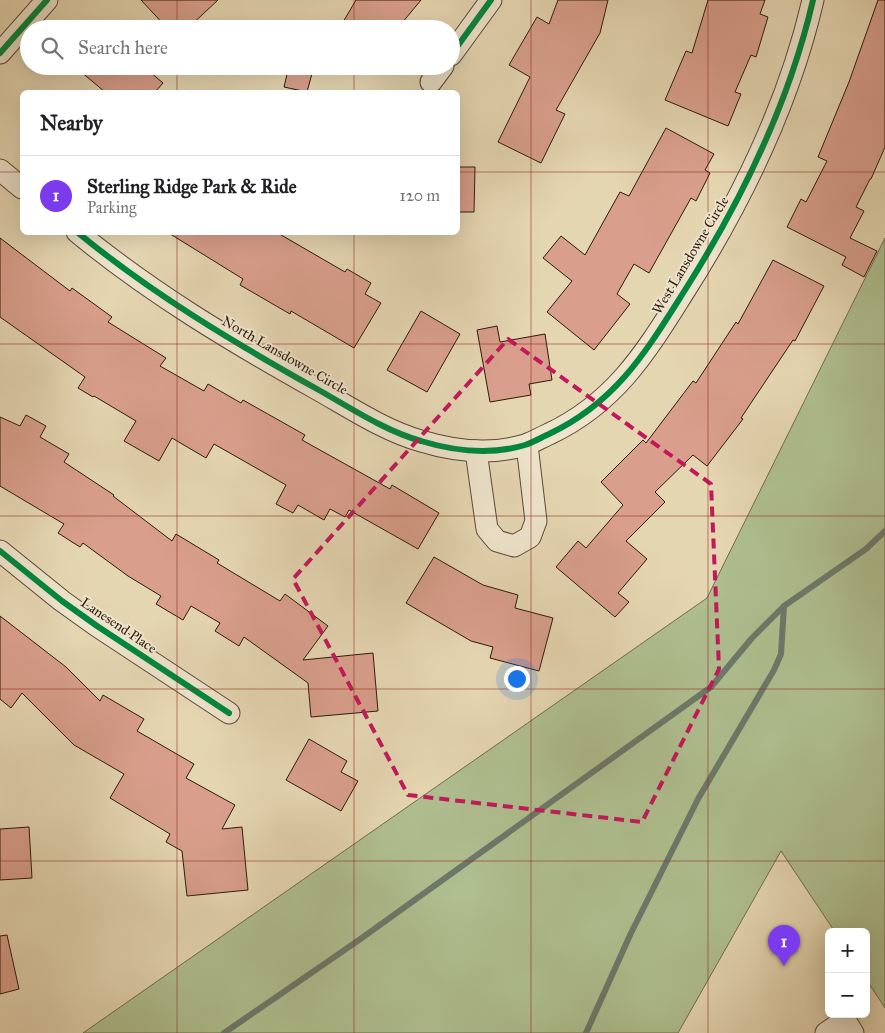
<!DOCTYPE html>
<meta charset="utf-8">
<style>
:root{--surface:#fff;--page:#f6f6f6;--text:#202124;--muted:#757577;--line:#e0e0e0;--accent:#7c3aed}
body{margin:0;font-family:"IM FELL Great Primer",serif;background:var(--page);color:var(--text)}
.controls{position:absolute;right:15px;bottom:15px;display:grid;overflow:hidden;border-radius:8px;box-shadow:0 5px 20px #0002}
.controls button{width:45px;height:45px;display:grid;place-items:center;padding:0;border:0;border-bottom:1px solid var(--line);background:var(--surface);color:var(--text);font:25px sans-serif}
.you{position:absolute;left:516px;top:678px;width:18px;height:18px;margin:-12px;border:4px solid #fff;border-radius:50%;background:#1a73e8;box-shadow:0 0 0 8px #1a73e833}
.badge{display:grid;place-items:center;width:32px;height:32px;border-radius:50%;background:var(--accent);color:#fff;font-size:16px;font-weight:700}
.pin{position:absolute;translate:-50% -41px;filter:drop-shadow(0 1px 2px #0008)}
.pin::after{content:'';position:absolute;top:26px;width:18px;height:15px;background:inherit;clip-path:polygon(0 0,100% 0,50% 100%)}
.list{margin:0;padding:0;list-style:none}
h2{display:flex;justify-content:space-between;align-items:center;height:65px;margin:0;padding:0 20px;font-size:21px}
h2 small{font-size:16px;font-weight:400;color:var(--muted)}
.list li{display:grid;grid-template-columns:32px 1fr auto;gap:15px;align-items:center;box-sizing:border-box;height:80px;padding:0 20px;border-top:1px solid var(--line)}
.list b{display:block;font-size:19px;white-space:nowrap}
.list p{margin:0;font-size:16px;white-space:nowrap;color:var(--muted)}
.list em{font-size:16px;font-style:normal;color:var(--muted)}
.icon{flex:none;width:28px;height:28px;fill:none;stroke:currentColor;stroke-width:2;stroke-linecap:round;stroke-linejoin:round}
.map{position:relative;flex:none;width:885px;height:1033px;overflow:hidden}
.search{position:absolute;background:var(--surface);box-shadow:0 5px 20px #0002;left:20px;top:20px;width:440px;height:55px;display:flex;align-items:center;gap:12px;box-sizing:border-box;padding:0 18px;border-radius:28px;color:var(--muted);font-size:19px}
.panel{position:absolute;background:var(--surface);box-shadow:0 5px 20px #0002;left:20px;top:90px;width:440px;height:145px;border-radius:8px}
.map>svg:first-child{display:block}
.green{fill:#afbf90;stroke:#6e6c4e}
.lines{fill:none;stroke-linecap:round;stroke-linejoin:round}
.stream{stroke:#6c796a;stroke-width:6}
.building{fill:#d99f8c;stroke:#2c1a0c}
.minor-casing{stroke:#5a4936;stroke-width:23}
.minor{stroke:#eee4cd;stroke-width:21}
.cycleway-casing{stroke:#eee4cd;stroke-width:9}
.cycleway{stroke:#00873e;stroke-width:6}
.marked{fill:none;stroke:#c2185b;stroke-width:4;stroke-dasharray:10 6;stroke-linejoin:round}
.grid{fill:none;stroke:#8f2418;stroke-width:1;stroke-opacity:0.55}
.labels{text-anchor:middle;stroke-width:4;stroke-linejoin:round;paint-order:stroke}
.street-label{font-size:14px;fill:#2c1a0c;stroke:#eee4cd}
</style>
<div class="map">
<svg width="885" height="1033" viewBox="0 0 885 1033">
<rect width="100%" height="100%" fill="#e5d6b2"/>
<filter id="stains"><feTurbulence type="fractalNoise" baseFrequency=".004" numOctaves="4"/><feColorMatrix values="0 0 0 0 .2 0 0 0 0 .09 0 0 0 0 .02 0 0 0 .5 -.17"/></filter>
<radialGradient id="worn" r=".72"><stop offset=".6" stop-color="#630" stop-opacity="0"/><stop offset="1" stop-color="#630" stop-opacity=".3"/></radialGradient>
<path class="green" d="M885,238V1008L866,979V932H835L781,851L678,1033H83L707,598Z"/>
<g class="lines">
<g class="stream">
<path d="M224,1033L359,940L711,687L752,638L784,606L866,549L885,531"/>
<path d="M586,1033L631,933L698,799L774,670L781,654L784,606"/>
</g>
</g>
<g class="building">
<path d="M141,0H218L187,29H168Z"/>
<path d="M356,0H421L397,29H339Z"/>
<path d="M558,0H608L600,33L556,110L565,114L541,163L498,142L530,77L509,65L537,17L549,24Z"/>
<path d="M708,0H765L760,14L768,17L756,57L751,55L735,92L741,94L728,126L665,100L686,51L692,53Z"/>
<path d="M878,0H885V147L871,179H870L856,207L864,211L850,238L877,251L864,277L842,265L846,257L787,227L801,199L806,202L827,161L818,157L849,82Z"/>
<path d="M74,66H143L163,83L155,92H105Z"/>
<path d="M289,66H314L307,92L284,87Z"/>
<path d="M666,128L714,154L705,170L710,173L696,201L691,198L649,273L634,264L617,294L630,304L594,350L547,312L572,281L543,258L561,236L585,255L620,192L629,196Z"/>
<path d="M458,167H475L474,212H458Z"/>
<path d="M167,232H276L345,272L347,269L371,283L365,294L381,303L354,348L291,311L290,314L240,285L243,279Z"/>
<path d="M0,238L70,291L72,288L112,317L108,322L166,358L160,366L204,391L208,384L241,403L243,400L305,435L302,440L390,489L392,485L439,513L418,549L349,510L345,517L330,509L324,520L298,505L293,513L276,504L286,485L214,444L206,458L172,438L159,461L124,441L136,421L94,396L93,397L78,388L85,377L0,317Z"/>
<path d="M773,260L824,286L795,341L793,340L741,418L743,419L707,466L693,455L655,492L665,502L626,541L647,559L618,593L629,602L615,617L556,567L578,541L586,548L623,505L601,482L643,440L646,443L693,381L696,383L736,322L738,324Z"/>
<path d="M421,311L460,334L427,392L387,370Z"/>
<path d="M497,326L500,342L545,334L552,380L529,384L531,395L490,402L477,330Z"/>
<path d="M26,415L46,426L40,437L69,454L64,462L114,495L113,496L172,541L176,534L219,560L217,563L280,601L285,594L328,626L303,660L373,653L378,711L311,717L308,683L244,637L239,646L215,631L220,623L191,606L183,620L156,604L161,596L128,576L83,543L80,547L58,533L64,524L0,486V417L20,426Z"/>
<path d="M434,557L483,585L518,595L515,608L553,618L539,671L490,658L493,647L471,641L406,603Z"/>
<path d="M0,616L66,667L100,701L103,695L144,719L137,731L194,764L186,778L235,805L222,829L242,827L248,890L187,896L182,851L166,842L170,834L110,798L124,774L74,745L22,693L11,708L0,699Z"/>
<path d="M309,739L347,761L341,772L358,781L341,811L286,780Z"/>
<path d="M29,827L32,878L0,880V829Z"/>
<path d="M7,935L19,989L0,994V936Z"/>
</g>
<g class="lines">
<defs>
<g id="minor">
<path d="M0,53L47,0"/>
<path d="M451,55L491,0"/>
<path d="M431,82L443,66"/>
<path d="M0,170L22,188"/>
<path d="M77,232C151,293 233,342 317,389C349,407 385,431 421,441C454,451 492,455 525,445C534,442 542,437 549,434C617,402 647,350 685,290C742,200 789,104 813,0"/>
<path d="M476,451L487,529L497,541L514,546L530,537L536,521L527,445"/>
<path d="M0,551L62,601L97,626L229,713"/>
<path d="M826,1033L845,1020L853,1033"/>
</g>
</defs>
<use href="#minor" class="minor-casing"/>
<use href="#minor" class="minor"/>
<defs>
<g id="cycleway">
<path d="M0,53L47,0"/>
<path d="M451,55L491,0"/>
<path d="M77,232C151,293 233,342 317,389C349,407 385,431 421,441C454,451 492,455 525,445C534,442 542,437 549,434C617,402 647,350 685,290C742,200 789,104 813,0"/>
<path d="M0,551L62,601L97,626L229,713"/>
</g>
</defs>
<use href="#cycleway" class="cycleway-casing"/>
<use href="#cycleway" class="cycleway"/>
</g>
<path class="marked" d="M508,339L711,484L719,669L642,822L408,795L293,579Z"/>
<path class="grid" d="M177,0V29M354,0V29M531,0V1033M708,0V1033M177,66V92M354,66V92M0,172H22M458,172H885M177,232V1033M354,232V1033M0,344H885M0,516H885M0,689H885M0,861H885"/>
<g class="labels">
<g class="street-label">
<text transform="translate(690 255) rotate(-59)" y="5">West Lansdowne Circle</text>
<text transform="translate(285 355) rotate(30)" y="5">North Lansdowne Circle</text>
<text transform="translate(119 625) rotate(34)" y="5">Lanesend Place</text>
</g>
</g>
<rect width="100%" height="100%" filter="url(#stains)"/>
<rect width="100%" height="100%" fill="url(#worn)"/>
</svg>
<div class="controls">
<button>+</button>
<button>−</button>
</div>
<div class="you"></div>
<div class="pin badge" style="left:784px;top:966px">1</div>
<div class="search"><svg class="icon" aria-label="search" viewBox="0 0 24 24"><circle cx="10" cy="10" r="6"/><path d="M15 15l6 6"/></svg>Search here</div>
<section class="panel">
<h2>Nearby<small></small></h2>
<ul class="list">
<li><span class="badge">1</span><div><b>Sterling Ridge Park &amp; Ride</b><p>Parking</p></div><em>120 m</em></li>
</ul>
</section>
</div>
